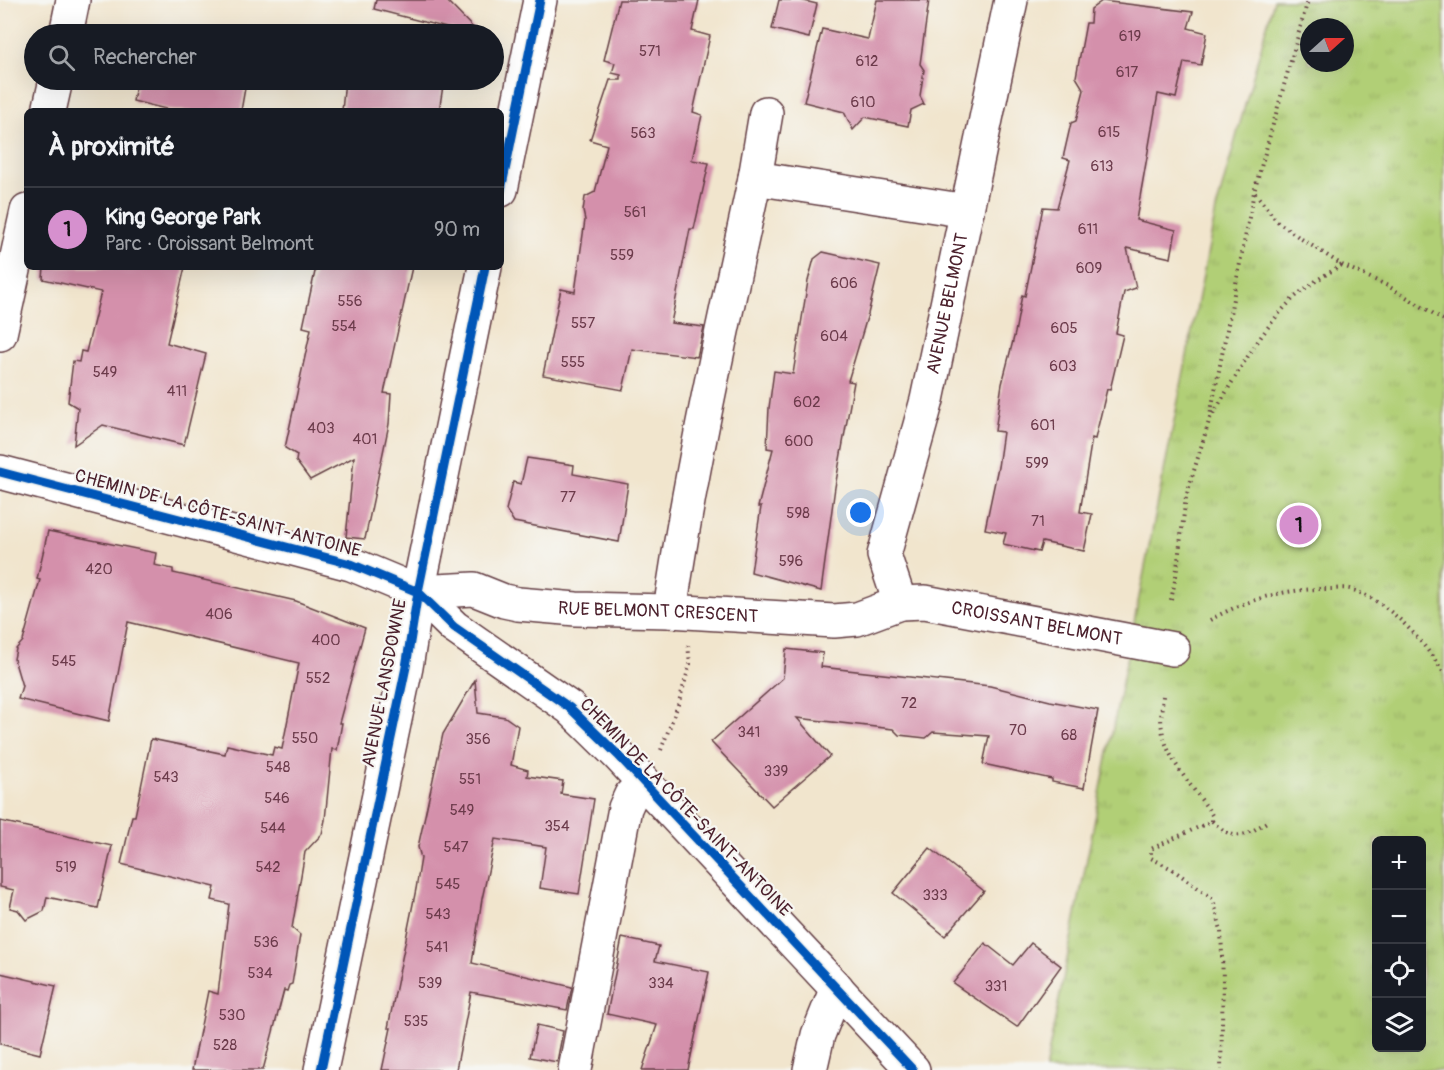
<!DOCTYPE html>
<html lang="fr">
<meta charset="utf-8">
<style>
:root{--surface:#171b24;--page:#242831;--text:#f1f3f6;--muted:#9ea1a6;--line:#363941;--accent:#d690ce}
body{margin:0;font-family:Pangolin,sans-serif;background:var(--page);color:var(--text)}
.controls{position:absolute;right:18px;bottom:18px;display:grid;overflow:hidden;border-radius:9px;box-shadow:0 6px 24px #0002}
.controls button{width:54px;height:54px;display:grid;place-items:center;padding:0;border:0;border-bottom:2px solid var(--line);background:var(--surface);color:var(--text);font:30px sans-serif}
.compass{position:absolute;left:1300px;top:18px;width:54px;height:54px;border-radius:50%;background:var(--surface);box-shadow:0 6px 24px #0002;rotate:69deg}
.you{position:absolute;left:861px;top:513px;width:21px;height:21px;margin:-15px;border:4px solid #fff;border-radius:50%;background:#1a73e8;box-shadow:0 0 0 9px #1a73e833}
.badge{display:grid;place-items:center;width:39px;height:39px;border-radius:50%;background:var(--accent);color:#111;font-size:20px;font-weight:700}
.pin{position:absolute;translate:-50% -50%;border:3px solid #fff;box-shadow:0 2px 6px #0006}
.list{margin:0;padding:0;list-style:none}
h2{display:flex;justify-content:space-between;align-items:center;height:78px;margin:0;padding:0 24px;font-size:26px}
h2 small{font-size:20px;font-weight:400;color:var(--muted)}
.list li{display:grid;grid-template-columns:39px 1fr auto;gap:18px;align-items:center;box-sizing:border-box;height:84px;padding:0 24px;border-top:2px solid var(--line)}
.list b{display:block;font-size:22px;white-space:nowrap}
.list p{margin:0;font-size:20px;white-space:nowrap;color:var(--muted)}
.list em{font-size:20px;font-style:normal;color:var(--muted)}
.icon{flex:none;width:33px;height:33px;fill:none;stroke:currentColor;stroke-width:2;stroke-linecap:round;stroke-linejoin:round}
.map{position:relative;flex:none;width:1444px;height:1070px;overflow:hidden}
.search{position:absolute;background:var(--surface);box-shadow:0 6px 24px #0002;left:24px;top:24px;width:480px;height:66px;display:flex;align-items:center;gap:15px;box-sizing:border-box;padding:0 21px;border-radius:33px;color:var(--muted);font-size:22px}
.panel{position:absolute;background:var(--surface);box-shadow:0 6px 24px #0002;left:24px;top:108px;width:480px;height:162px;border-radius:9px}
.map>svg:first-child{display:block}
.park{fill:url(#park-tufts);stroke:#7e7750;stroke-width:1.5;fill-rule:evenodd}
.building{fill:#d490ab}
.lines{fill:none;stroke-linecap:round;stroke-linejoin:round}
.minor-casing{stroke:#633d43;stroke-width:36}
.path{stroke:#633d43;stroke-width:4;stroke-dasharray:1.5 4.5;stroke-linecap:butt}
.minor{stroke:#fff;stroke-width:33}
.cycleway-casing{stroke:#f6f6f2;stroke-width:13}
.cycleway{stroke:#0057b8;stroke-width:9}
.labels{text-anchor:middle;stroke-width:4.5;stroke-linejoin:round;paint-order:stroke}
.number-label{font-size:15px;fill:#6c3b4b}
.street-label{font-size:18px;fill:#4a1f2b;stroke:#f6f6f2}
</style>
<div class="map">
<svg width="1444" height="1070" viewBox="0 0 1444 1070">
<defs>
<pattern id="park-tufts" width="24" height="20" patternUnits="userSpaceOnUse" patternTransform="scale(1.5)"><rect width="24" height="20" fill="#b1cf76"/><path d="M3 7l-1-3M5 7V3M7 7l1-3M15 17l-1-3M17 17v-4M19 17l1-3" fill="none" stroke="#9ab166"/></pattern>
</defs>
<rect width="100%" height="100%" fill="#f6f6f2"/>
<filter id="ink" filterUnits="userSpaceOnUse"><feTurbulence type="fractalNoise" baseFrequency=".0167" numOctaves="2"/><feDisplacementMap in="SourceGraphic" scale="12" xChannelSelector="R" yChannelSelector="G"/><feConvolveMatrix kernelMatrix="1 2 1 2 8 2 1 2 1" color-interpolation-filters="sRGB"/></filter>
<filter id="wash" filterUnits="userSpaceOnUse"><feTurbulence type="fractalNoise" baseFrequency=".008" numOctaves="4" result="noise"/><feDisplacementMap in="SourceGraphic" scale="24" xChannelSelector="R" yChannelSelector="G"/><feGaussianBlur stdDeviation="1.35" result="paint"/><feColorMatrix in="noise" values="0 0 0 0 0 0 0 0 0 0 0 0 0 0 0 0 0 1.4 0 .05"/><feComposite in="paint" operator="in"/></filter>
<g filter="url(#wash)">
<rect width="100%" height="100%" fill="#f1e5cd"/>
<path class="park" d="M1274,0H1444V1070H1045L1216,210ZM1309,27H1345V63H1309ZM1376,840H1422V1048H1376Z"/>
<g id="blocks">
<g class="building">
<path d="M376,0H446L479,34H470L374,9Z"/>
<path d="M619,0H699L692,31L710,36L693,112L702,115L692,160L709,163L694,229H690L671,323L704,327L697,357L632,349L623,390L543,375L561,289L575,292L585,220L583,211L585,197L595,192L607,145L590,140L610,80H621V75L612,73L615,63L604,60Z"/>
<path d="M779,0H800L817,4L809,38L772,29Z"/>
<path d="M877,0H929L920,64L924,70L920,96L924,104L911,110L908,126L865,117L853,130L844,112L804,102L822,29L868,39Z"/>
<path d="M1102,1L1193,12L1188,28L1207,33L1201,65L1184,62L1176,98L1158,94L1136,220L1176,230L1171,258L1127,248L1136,288L1124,292L1116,333L1123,335L1110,390L1107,389L1095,439L1092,438L1080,512L1092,514L1084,551L1042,542L1039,552L1003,544L1006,533L985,529L998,467L1003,432L995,431L1002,384L1015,333L1022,295L1025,296L1043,207L1057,208L1070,160L1063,158L1071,123L1076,121L1084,90L1076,77L1086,23H1090L1091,9Z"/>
<path d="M137,80H263L262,88H245L241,111H174L133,101Z"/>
<path d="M345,80H444L439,111H342Z"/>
<path d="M823,252L880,265L868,314L848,381L854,382L835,487L821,591L751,572L761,507H758L773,449L767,448L769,408L774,371L793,374L808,281L814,259Z"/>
<path d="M44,267H185L167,343L206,354L184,445L103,425L74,445L78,408L68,402L73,361L79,362L81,351L86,352L101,292L43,279Z"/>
<path d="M316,267H412L384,393L391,394L389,424L365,539L346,537L354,457L310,480L296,461L297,455L285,448L311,329L303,327Z"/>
<path d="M527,458L574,465L573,474L628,484L619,542L514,522L506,510L513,482L521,484Z"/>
<path d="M48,531L156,553L154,565L173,569V573L296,601L365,628L339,723H342L337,750L332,749L325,820L322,834L305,852L292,928L300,935L292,984L289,985L287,991L284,990L263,1070H192L208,991L218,994L229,904L212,900L215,887L121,864L132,816H135L151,739L225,754L227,745L272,755L274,747L282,749L299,663L128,622L109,721L18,699L22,686L14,659L16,649L23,641L40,580L37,579Z"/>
<path d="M786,649L823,653L821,667L990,686L1050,701L1098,710L1084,788L1052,782V779L983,764L989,736L933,732L926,738L899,735L893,729L797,718L830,756L772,806L711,742L783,678Z"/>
<path d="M475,680L478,713L505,717L518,726L511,765L528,770L527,776L563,781L561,794L594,799L579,894L540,888L546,847L495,839L482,899L472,963L572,987L567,1010L471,992L456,1070H382L391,1028H388L416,889L421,858L418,847L443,734Z"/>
<path d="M0,821L112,846L98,908L47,897L44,911L26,920L18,910L10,908L14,890L0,887Z"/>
<path d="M930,848L984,891L945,936L893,893Z"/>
<path d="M622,938L659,946L655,961L709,972L688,1070H642L657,1025L607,1014Z"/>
<path d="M985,943L1013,965L1031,943L1061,966L1017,1027L953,983Z"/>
<path d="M0,973L56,986L40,1054L0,1044Z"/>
<path d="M537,1025L563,1031L557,1062L530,1057Z"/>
</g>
</g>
</g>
<g filter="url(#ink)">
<use href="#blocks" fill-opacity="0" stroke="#633d43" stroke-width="1.5"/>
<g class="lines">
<defs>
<g id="minor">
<path d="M66,34L73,0"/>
<path d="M49,111L56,80"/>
<path d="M755,178L766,113"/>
<path d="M501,190L540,0"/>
<path d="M0,334L27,211"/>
<path d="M0,472L351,564L418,592L454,627L570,708L618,755L913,1070"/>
<path id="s1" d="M418,592L474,589L504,601L518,604L576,609L670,611L834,621L857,619L900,603L925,602L1173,649"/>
<path id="s2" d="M900,603L884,555L927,400L1011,0"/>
<path d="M670,611C691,466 724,322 755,178L967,211"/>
<path d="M321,1070L406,667L418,592L485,267"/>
<path d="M575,1070L625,808L631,795L644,784"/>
<path d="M810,1070L818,1035L837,988"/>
</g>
</defs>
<use href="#minor" class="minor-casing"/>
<g class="path">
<path d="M1255,193L1277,221L1300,238L1342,265L1388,286L1444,320"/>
<path d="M1210,419C1234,380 1255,339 1286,306C1301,289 1323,276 1342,265"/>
<path d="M1171,600L1176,576L1186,497L1209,421L1254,192L1308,0"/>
<path d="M1210,620C1247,599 1287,588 1330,589C1337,589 1346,587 1353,590C1392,604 1422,640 1444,673"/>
<path d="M1163,696C1162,707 1160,718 1162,729C1167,762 1195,788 1212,815V821L1151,849V858L1172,869L1213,899L1221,930L1223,979L1221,1070"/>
<path d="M661,750L678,705L690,664L688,645"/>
<path d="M1212,821C1235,843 1244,837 1268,821"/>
</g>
<use href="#minor" class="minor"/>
<defs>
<g id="cycleway">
<path d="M501,190L540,0"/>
<path d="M0,472L351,564L418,592L454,627L570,708L618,755L913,1070"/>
<path d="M321,1070L406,667L418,592L485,267"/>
</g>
</defs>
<use href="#cycleway" class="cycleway-casing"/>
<use href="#cycleway" class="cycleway"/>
</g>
</g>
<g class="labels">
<g class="number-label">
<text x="1130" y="41">619</text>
<text x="650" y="56">571</text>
<text x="867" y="66">612</text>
<text x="1127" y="77">617</text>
<text x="863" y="107">610</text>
<text x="1109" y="137">615</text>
<text x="643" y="138">563</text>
<text x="1102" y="171">613</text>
<text x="635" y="217">561</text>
<text x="1088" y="234">611</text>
<text x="622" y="260">559</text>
<text x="1089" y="273">609</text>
<text x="844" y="288">606</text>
<text x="350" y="306">556</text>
<text x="583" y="328">557</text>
<text x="344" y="331">554</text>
<text x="1064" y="333">605</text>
<text x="834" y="341">604</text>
<text x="573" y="367">555</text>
<text x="1063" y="371">603</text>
<text x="105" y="377">549</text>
<text x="177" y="396">411</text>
<text x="807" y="407">602</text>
<text x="1043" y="430">601</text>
<text x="321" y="433">403</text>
<text x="365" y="444">401</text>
<text x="799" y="446">600</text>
<text x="1037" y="468">599</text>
<text x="568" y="502">77</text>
<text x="798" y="518">598</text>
<text x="1038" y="526">71</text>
<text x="791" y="566">596</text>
<text x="99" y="574">420</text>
<text x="219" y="619">406</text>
<text x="326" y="645">400</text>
<text x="64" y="666">545</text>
<text x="318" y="683">552</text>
<text x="909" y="708">72</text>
<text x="1018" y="735">70</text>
<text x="749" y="737">341</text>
<text x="1069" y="740">68</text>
<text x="305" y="743">550</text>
<text x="478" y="744">356</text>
<text x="278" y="772">548</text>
<text x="776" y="776">339</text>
<text x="166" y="782">543</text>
<text x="470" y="784">551</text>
<text x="277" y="803">546</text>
<text x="462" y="815">549</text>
<text x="557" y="831">354</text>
<text x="273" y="833">544</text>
<text x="456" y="852">547</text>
<text x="66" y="872">519</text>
<text x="268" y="872">542</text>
<text x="448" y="889">545</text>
<text x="935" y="900">333</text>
<text x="438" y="919">543</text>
<text x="266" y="947">536</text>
<text x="437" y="952">541</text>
<text x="260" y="978">534</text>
<text x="430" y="988">539</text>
<text x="661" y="988">334</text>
<text x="996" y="991">331</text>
<text x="232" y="1020">530</text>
<text x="416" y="1026">535</text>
<text x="225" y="1050">528</text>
</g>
<g class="street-label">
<text dy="6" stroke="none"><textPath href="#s2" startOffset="310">AVENUE BELMONT</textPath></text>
<text transform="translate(218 513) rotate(15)" y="6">CHEMIN DE LA CÔTE-SAINT-ANTOINE</text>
<text dy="6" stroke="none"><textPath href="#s1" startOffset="243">RUE BELMONT CRESCENT</textPath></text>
<text dy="6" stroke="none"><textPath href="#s1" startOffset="627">CROISSANT BELMONT</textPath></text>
<text transform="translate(384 683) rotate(-79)" y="6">AVENUE LANSDOWNE</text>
<text transform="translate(686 807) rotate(46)" y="6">CHEMIN DE LA CÔTE-SAINT-ANTOINE</text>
</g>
</g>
</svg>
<div class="controls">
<button>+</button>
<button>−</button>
<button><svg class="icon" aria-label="locate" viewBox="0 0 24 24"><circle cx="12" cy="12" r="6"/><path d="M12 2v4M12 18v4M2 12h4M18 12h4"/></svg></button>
<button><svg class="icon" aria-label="layers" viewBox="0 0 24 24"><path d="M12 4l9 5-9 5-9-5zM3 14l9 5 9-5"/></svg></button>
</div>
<svg class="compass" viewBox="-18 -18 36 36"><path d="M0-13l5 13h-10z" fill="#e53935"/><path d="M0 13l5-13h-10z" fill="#9ea1a6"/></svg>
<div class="you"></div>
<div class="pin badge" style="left:1299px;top:525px">1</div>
<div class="search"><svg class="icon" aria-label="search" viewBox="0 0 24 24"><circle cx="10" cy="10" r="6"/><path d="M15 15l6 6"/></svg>Rechercher</div>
<section class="panel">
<h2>À proximité<small></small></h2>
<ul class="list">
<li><span class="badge">1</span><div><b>King George Park</b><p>Parc · Croissant Belmont</p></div><em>90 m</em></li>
</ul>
</section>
</div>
